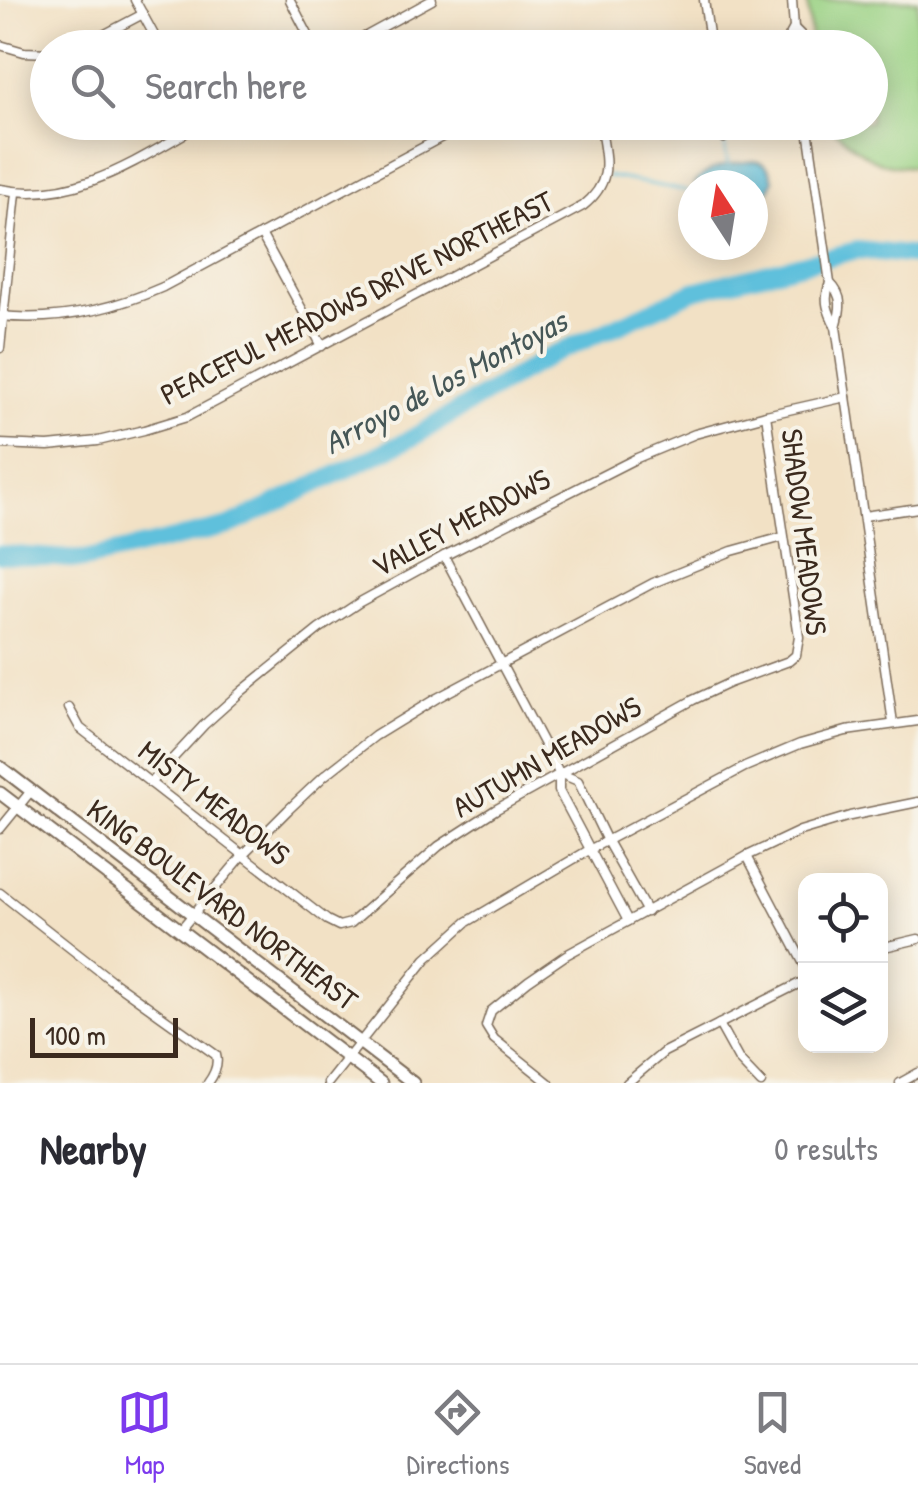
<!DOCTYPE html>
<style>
:root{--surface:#fff;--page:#f7f7f7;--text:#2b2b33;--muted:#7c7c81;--line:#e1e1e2;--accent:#7c3aed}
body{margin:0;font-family:"Patrick Hand",sans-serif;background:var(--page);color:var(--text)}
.controls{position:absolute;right:30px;bottom:30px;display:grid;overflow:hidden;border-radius:20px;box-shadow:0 5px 25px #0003}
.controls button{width:90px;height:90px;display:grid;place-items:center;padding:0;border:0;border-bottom:2px solid var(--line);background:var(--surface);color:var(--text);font:50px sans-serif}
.compass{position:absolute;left:678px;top:170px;width:90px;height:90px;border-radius:50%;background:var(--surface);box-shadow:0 5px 25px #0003;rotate:348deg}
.scale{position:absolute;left:30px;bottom:25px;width:148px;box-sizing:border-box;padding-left:10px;border:5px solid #3b2a1e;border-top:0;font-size:28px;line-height:35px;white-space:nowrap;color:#3b2a1e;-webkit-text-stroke:8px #f7f3e8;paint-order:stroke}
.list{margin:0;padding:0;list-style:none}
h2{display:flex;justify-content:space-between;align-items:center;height:130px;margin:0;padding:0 40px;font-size:42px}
h2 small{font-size:32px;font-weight:400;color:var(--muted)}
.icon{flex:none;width:55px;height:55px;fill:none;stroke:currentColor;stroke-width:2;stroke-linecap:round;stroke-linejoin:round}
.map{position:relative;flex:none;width:918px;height:1083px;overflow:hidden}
.search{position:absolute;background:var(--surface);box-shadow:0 5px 25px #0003;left:30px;right:30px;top:30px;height:110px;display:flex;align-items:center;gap:25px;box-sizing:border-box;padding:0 35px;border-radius:55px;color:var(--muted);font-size:38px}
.sheet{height:280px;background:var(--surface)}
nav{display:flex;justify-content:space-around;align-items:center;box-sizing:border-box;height:140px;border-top:2px solid var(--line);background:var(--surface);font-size:28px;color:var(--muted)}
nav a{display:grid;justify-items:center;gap:5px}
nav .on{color:var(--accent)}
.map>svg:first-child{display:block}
.green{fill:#9ad284;stroke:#6a7e51;stroke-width:2.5}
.water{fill:#5ec0dc;stroke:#4c757d;stroke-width:2.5}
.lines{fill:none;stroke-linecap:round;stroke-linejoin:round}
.stream{stroke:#5ec0dc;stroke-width:2.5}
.river{stroke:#5ec0dc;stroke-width:18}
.street-casing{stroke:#7b6a58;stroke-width:11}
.secondary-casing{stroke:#7b6a58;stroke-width:15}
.street{stroke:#fff;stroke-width:8}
.secondary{stroke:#fff;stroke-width:11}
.labels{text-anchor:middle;stroke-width:8;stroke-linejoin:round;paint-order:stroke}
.street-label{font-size:30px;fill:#3b2a1e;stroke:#f7f3e8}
.water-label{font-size:32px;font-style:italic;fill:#465757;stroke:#f7f3e8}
</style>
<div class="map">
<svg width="918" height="1083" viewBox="0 0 918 1083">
<rect width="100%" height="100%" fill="#f7f3e8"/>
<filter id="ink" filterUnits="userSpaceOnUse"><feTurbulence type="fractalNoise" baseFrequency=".01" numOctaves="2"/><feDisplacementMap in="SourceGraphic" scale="20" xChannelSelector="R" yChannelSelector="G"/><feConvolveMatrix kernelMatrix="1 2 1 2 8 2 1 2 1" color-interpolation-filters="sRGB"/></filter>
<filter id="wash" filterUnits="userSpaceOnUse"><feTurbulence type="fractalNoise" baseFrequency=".0048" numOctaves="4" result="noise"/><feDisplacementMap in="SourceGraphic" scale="40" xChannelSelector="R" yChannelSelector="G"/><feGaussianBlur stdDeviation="2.25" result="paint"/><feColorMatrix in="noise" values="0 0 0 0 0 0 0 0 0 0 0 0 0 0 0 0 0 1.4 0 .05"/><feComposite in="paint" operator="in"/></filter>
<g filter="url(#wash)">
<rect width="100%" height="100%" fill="#f2e1c5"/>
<path class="green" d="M807,0H918V166C870,170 859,149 825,123L870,122V48L812,47Z"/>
<path class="water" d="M754,161C767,163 770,168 773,180L768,192L753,195V185H694C706,166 733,163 754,161Z"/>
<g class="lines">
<g class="stream">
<path d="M724,140L728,165"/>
<path d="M607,176L693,192"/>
</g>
<path class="river" d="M0,554L84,560L229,526L412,438L550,356L694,291L857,250L918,256"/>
</g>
</g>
<g filter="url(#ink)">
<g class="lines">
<defs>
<g id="street">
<path d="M135,0L161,48"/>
<path d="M290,0L315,48"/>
<path d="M704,0L711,48"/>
<path d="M794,28L801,35L802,48"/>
<path d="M0,45L24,52L48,53"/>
<path d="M76,48L88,43L143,14"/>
<path d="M344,48L432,0"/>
<path d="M790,48L789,37L794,28L792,0"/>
<path d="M721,122L724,138"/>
<path d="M807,122L830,283C823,300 828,312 836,327L893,723"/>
<path d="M0,189C77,205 141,157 205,122"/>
<path d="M261,234L322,346"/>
<path d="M830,283C844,296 841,310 836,327"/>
<path d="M0,316C58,322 111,310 163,287L470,122"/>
<path d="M0,348L16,193"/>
<path d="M0,444L48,446L98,441L144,430L187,417L583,206C615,180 605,159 600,122"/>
<path d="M864,516L918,508"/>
<path d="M444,556L559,773V791L628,921"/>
<path d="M69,708L80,728L327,920L339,926L351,923L439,846L495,810L693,700L729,683L789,661L796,655L799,637L766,415"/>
<path d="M559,773L578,781L607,841L647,912"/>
<path d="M150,783L204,725L242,691L319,629L360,602L444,556L637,458L695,434L766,415L846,397"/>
<path d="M0,829L31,791"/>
<path d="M747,856L806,968"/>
<path d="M0,893L111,980L216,1055C219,1066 214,1075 208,1083"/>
<path d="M180,930L243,855L288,810L324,776L375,736L437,698L653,583L732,551L783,537"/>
<path d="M880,948L918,939"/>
<path d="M719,1024L739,1060L761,1083"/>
<path d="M328,1083L426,959L467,922L589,850L745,767L800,744L846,731L918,721"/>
<path d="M549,1083L494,1039L486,1026L491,1011L528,981L566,955L747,856L800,831L850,816L918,802"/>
<path d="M627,1083L664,1052L806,980"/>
<path d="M900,1083L918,1073"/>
</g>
<g id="secondary">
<path d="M0,767L413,1083"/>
<path d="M0,793L381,1083"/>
</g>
</defs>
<use href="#street" class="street-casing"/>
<use href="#secondary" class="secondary-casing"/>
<use href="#street" class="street"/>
<use href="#secondary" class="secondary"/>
</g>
</g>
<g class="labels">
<g class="street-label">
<text transform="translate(357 298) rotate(-27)" y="10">PEACEFUL MEADOWS DRIVE NORTHEAST</text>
<text transform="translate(461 523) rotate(-28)" y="10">VALLEY MEADOWS</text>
<text transform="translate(804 532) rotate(83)" y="10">SHADOW MEADOWS</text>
<text transform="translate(547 757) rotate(-30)" y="10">AUTUMN MEADOWS</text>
<text transform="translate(214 803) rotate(38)" y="10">MISTY MEADOWS</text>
<text transform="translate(222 905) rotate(37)" y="10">KING BOULEVARD NORTHEAST</text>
</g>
<g class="water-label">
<text transform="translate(445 382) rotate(-28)" y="11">Arroyo de los Montoyas</text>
</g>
</g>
</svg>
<div class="controls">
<button><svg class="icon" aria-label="locate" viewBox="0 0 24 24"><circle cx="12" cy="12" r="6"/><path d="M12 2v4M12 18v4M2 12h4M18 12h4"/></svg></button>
<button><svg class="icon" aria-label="layers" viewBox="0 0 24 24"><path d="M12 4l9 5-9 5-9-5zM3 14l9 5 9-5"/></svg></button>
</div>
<svg class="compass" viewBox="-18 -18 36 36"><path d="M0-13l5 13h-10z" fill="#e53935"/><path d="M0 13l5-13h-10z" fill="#7c7c81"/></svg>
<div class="scale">100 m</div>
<div class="search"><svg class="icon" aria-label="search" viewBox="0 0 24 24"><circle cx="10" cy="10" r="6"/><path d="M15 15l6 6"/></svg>Search here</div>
</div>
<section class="sheet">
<h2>Nearby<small>0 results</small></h2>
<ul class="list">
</ul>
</section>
<nav>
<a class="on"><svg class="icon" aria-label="map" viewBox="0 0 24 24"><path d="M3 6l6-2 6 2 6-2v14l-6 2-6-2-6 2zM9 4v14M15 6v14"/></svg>Map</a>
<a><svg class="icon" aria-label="directions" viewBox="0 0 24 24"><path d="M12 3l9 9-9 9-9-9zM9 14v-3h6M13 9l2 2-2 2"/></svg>Directions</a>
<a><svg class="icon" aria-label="saved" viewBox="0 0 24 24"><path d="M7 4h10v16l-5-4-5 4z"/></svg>Saved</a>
</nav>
